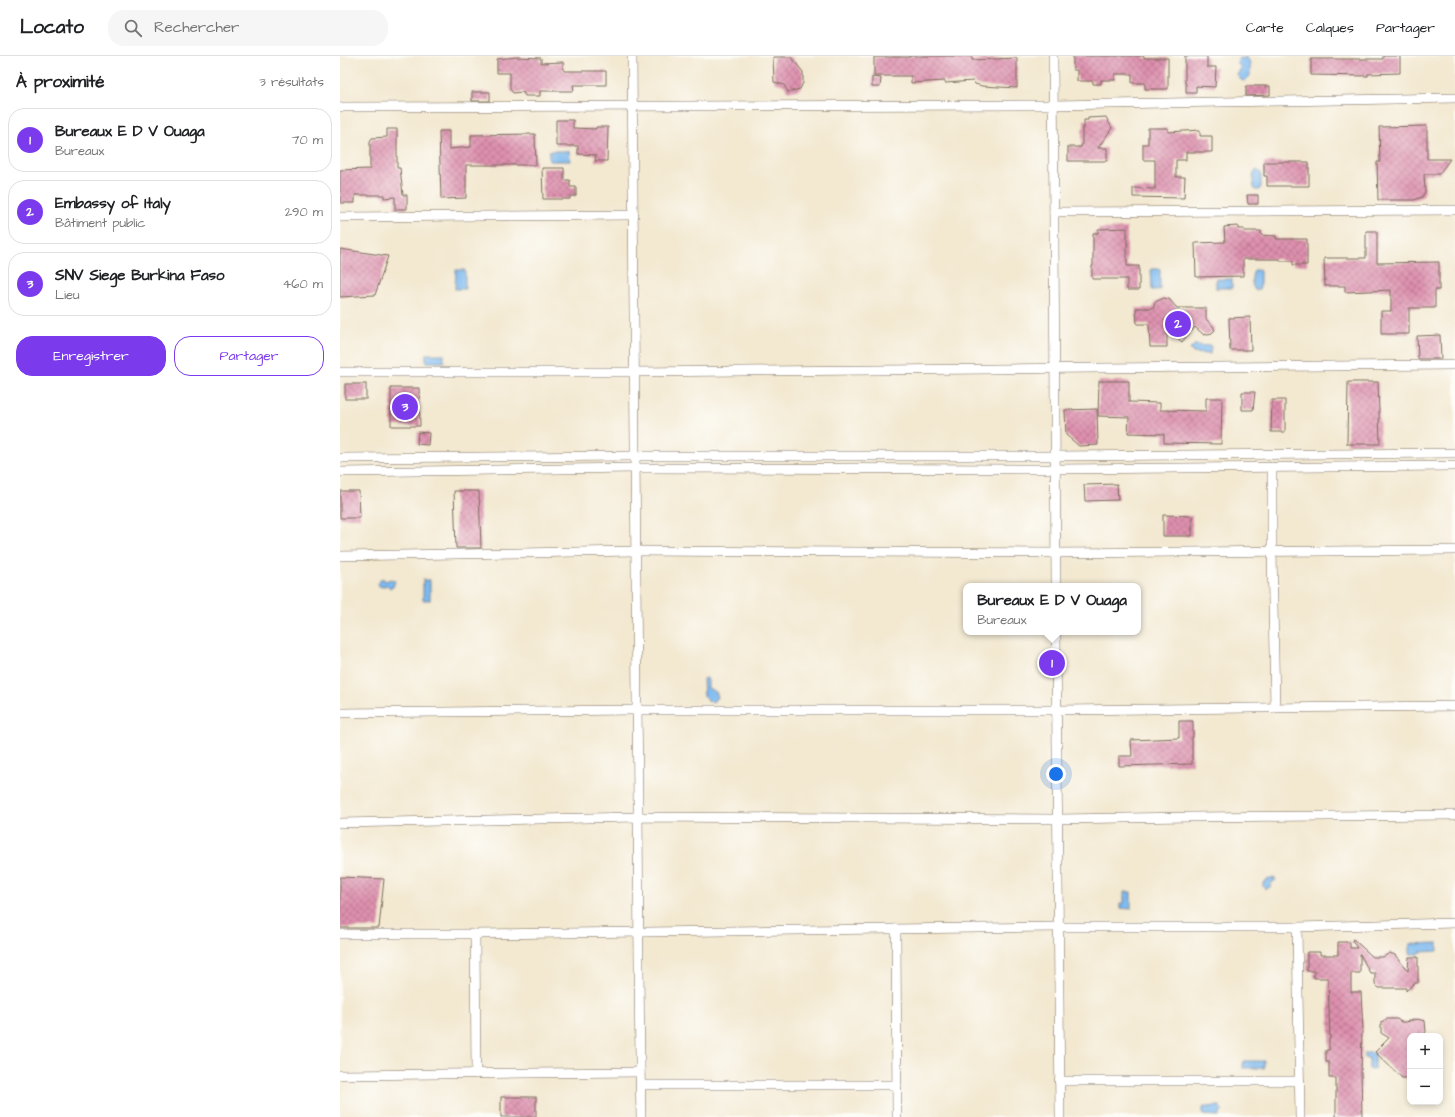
<!DOCTYPE html>
<html lang="fr">
<meta charset="utf-8">
<style>
:root{--surface:#fff;--page:#f6f6f6;--text:#202124;--muted:#757577;--line:#e0e0e0;--accent:#7c3aed}
body{margin:0;font-family:"Architects Daughter",sans-serif;background:var(--page);color:var(--text)}
.controls{position:absolute;right:12px;bottom:12px;display:grid;overflow:hidden;border-radius:8px;box-shadow:0 2px 6px #0003}
.controls button{width:36px;height:36px;display:grid;place-items:center;padding:0;border:0;border-bottom:1px solid var(--line);background:var(--surface);color:var(--text);font:20px sans-serif}
.you{position:absolute;left:716px;top:718px;width:14px;height:14px;margin:-10px;border:3px solid #fff;border-radius:50%;background:#1a73e8;box-shadow:0 0 0 6px #1a73e833}
.badge{display:grid;place-items:center;width:26px;height:26px;border-radius:50%;background:var(--accent);color:#fff;font-size:13px;font-weight:700}
.pin{position:absolute;translate:-50% -50%;border:2px solid #fff;box-shadow:0 1px 4px #0006}
.popup{position:absolute;left:623px;top:527px;width:178px;height:52px;box-sizing:border-box;display:grid;place-content:center;border-radius:8px;background:var(--surface);filter:drop-shadow(0 1px 3px #0005);font-size:13px;white-space:nowrap;color:var(--muted)}
.popup b{font-size:15px;color:var(--text)}
.popup::after{content:'';position:absolute;left:50%;top:100%;margin-left:-8px;border:8px solid transparent;border-top-color:var(--surface)}
.list{margin:0;padding:0;list-style:none}
h2{display:flex;justify-content:space-between;align-items:center;height:52px;margin:0;padding:0 16px;font-size:17px}
h2 small{font-size:13px;font-weight:400;color:var(--muted)}
.list li{display:grid;grid-template-columns:26px 1fr auto;gap:12px;align-items:center;box-sizing:border-box;height:64px;margin:0 8px 8px;padding:0 8px;border:1px solid var(--line);border-radius:16px}
.list b{display:block;font-size:15px;white-space:nowrap}
.list p{margin:0;font-size:13px;white-space:nowrap;color:var(--muted)}
.list em{font-size:13px;font-style:normal;color:var(--muted)}
.actions{display:flex;gap:8px;padding:12px 16px}
.actions a{flex:1;padding:9px 0;border:1px solid var(--accent);border-radius:16px;text-align:center;font-size:14px;color:var(--accent)}
.actions .main{background:var(--accent);color:#fff}
.icon{flex:none;width:22px;height:22px;fill:none;stroke:currentColor;stroke-width:2;stroke-linecap:round;stroke-linejoin:round}
.map{position:relative;flex:none;width:1115px;height:1061px;overflow:hidden}
header{display:flex;align-items:center;gap:24px;box-sizing:border-box;height:56px;padding:0 20px;background:var(--surface);border-bottom:1px solid var(--line)}
header strong{font-size:19px}
nav{display:flex;gap:22px;margin-inline-start:auto;font-size:14px}
.search{width:280px;height:36px;background:var(--page);display:flex;align-items:center;gap:10px;box-sizing:border-box;padding:0 14px;border-radius:16px;color:var(--muted);font-size:15px}
main{display:flex}
aside{flex:1;background:var(--surface)}
.map>svg:first-child{display:block}
.water{fill:#7db9ef;stroke:#5c7286}
.building{fill:url(#building-cross-hatch)}
.lines{fill:none;stroke-linecap:round;stroke-linejoin:round}
.street-casing{stroke:#7b6c5c;stroke-width:10}
.street{stroke:#fff;stroke-width:9}
</style>
<header>
<strong>Locato</strong>
<div class="search"><svg class="icon" aria-label="search" viewBox="0 0 24 24"><circle cx="10" cy="10" r="6"/><path d="M15 15l6 6"/></svg>Rechercher</div>
<nav><a>Carte</a><a>Calques</a><a>Partager</a></nav>
</header>
<main>
<aside>
<h2>À proximité<small>3 résultats</small></h2>
<ul class="list">
<li><span class="badge">1</span><div><b>Bureaux E D V Ouaga</b><p>Bureaux</p></div><em>70 m</em></li>
<li><span class="badge">2</span><div><b>Embassy of Italy</b><p>Bâtiment public</p></div><em>290 m</em></li>
<li><span class="badge">3</span><div><b>SNV Siege Burkina Faso</b><p>Lieu</p></div><em>460 m</em></li>
</ul>
<div class="actions"><a class="main">Enregistrer</a><a>Partager</a></div>
</aside>
<div class="map">
<svg width="1115" height="1061" viewBox="0 0 1115 1061">
<defs>
<pattern id="building-cross-hatch" width="8" height="8" patternUnits="userSpaceOnUse"><rect width="8" height="8" fill="#de90ae"/><path d="M0 0l8 8M0 8l8-8" fill="none" stroke="#b5768d"/></pattern>
</defs>
<rect width="100%" height="100%" fill="#fdfcf7"/>
<filter id="ink" filterUnits="userSpaceOnUse"><feTurbulence type="fractalNoise" baseFrequency=".025" numOctaves="2"/><feDisplacementMap in="SourceGraphic" scale="8" xChannelSelector="R" yChannelSelector="G"/><feConvolveMatrix kernelMatrix="1 2 1 2 8 2 1 2 1" color-interpolation-filters="sRGB"/></filter>
<filter id="wash" filterUnits="userSpaceOnUse"><feTurbulence type="fractalNoise" baseFrequency=".012" numOctaves="4" result="noise"/><feDisplacementMap in="SourceGraphic" scale="16" xChannelSelector="R" yChannelSelector="G"/><feGaussianBlur stdDeviation="0.9" result="paint"/><feColorMatrix in="noise" values="0 0 0 0 0 0 0 0 0 0 0 0 0 0 0 0 0 1.4 0 .05"/><feComposite in="paint" operator="in"/></filter>
<g filter="url(#wash)">
<rect width="100%" height="100%" fill="#f3e8d0"/>
<g class="water">
<path d="M900,1L902,3L906,1C912,6 910,13 910,20L905,25L901,24L897,19L901,12L897,7Z"/>
<path d="M209,95H229L230,105H209Z"/>
<path d="M917,114L921,117V131L919,134H915C912,130 913,121 914,116Z"/>
<path d="M811,213H820V234H812Z"/>
<path d="M116,214H125V233H115Z"/>
<path d="M914,214H919L920,216V231L919,233L915,234C911,230 911,219 914,214Z"/>
<rect x="876" y="223" width="16" height="9"/>
<path d="M854,289L871,290L870,298L853,297L850,293Z"/>
<rect x="86" y="298" width="18" height="8"/>
<path d="M43,522L45,525L51,523L55,525L53,531L50,532L47,529L41,531L38,529V526Z"/>
<rect x="83" y="524" width="7" height="20"/>
<path d="M365,622L368,623V632L376,636L378,640L373,646L367,645L364,640L363,623Z"/>
<path d="M935,822L936,824L931,827L930,831L925,833L923,831V827L928,823Z"/>
<path d="M784,836H791V853L780,852V848L784,847Z"/>
<path d="M1098,887V895L1080,896L1079,898H1070V888Z"/>
<path d="M1024,997H1035V1013H1029V1002H1024Z"/>
<rect x="903" y="1005" width="21" height="7"/>
<path d="M880,1050V1052L883,1055L880,1057V1060L863,1059V1052L864,1051Z"/>
</g>
<g id="blocks">
<g class="building">
<path d="M570,0H632V4L677,2V32L642,30L635,28L633,25L605,27V25L571,27V20H534V1H570Z"/>
<path d="M733,0H804V2H828V33H805V27H792V18H775V24H761V28H753V25H737V14H733Z"/>
<path d="M845,0H867V11H876L875,31L856,30V37H846V28H845Z"/>
<path d="M1043,0H1060V17L1028,18V20L971,19V3H1043Z"/>
<path d="M177,1L201,2V7L223,6L224,15H266V29H233L234,35H200V40H185L183,36L173,37L170,33V17H157V3Z"/>
<path d="M433,1H451L463,16V27L460,33L448,36L444,29L434,26Z"/>
<path d="M532,21L541,22L540,31H532Z"/>
<path d="M906,30H930V39L906,40Z"/>
<rect x="132" y="36" width="18" height="9"/>
<path d="M766,61L772,72L758,92H767V105H728V91H741L742,88V72H744V64H748V62Z"/>
<path d="M216,64H233V72L256,73V71H268L267,105H255L256,99L238,98V90H216Z"/>
<path d="M1087,70V103H1110L1099,118H1084L1085,136L1082,141L1074,144H1038L1037,106H1040L1039,71Z"/>
<path d="M808,72H828V76L860,74V80H872V96H846V104H836V121H845L844,142L793,141V132L815,133V104H803V88H808Z"/>
<path d="M47,73H57V112H60L63,139H67V153H55V141L44,142V139H15V147H0V114L30,113V85L32,82L47,81Z"/>
<path d="M99,75H109V93L131,91V79L195,78L196,109H126V142L101,143Z"/>
<path d="M924,106H969V130H927V120H924Z"/>
<path d="M202,112H224V124H230V131H236V140H230V143H203Z"/>
<path d="M907,139H918V148H908Z"/>
<path d="M898,170V173H904V175H921V179L936,180V183H967V209H953V205H940V203H903V220L856,221L855,187L885,186L884,171Z"/>
<path d="M787,172V210H799V234H787V223H752V210H753V177H758V173Z"/>
<path d="M1026,175H1037V207L1099,206V234H1095V252H1069V278H1041V255H1051V234L1005,236V230H985L984,202H1026Z"/>
<path d="M0,193L48,200L35,239L0,241Z"/>
<path d="M824,242L829,243L837,252H866V263L873,270L875,274L872,277L864,279L855,271L842,286L827,273V291H810L809,268H797L796,252H813L815,246Z"/>
<path d="M910,261L911,294H890L889,262Z"/>
<path d="M1100,279L1101,303H1078L1077,280Z"/>
<path d="M759,325H789V346L820,347V354L866,355V342H882L881,388L824,387V378L788,377L789,361L758,360Z"/>
<path d="M1008,326H1038L1040,388H1007Z"/>
<rect x="5" y="328" width="21" height="15"/>
<path d="M51,332H79L80,370H51Z"/>
<path d="M902,336H915L913,354H902Z"/>
<path d="M932,344H945V376H931Z"/>
<path d="M757,353L758,389L739,390L726,379L725,354Z"/>
<path d="M78,376L89,377L88,389L77,388Z"/>
<path d="M777,428L778,444L745,445L744,429Z"/>
<path d="M0,435H19L20,462H0Z"/>
<path d="M114,435H139L141,492H116Z"/>
<path d="M823,459L852,460V480H823Z"/>
<path d="M839,665H853V681H852V708L779,710V700H792L791,684L839,682Z"/>
<path d="M0,821L44,823L39,872H0Z"/>
<path d="M1013,883L1033,901H1043L1050,897L1055,899L1068,915L1069,901H1078V927H1074L1066,935V932H1039L1035,928V917H1030L1020,898V917H1011V936H1021L1023,974H1022L1021,1016L1022,1061H996V1022H989V1006H986V994H989V983H990L988,922H974V915H967V896H980V899H998V886H1010V892H1017L1012,884Z"/>
<path d="M1047,963H1057L1061,966H1065L1077,963L1085,965L1086,976L1083,979H1070V1022H1062L1035,996L1049,982L1041,977V966Z"/>
<rect x="161" y="1041" width="35" height="20"/>
</g>
</g>
</g>
<g filter="url(#ink)">
<use href="#blocks" fill-opacity="0" stroke="#7b6c5c" stroke-width="1"/>
<g class="lines">
<defs>
<g id="street">
<path d="M292,0C294,217 295,434 297,650C299,787 298,924 301,1061"/>
<path d="M713,0L716,530"/>
<path d="M0,51L714,49L1115,42"/>
<path d="M714,156L1115,154"/>
<path d="M0,161L294,159"/>
<path d="M0,316H294L1115,309"/>
<path d="M0,402L295,400H716L1115,397"/>
<path d="M932,411V495L935,652"/>
<path d="M0,416L296,412L716,413L1115,410"/>
<path d="M0,500L295,495L715,497L1115,494"/>
<path d="M716,576L720,1061"/>
<path d="M0,657L297,654H717L1115,650"/>
<path d="M0,767L297,761L718,763L850,761L1115,759"/>
<path d="M957,871L960,1061"/>
<path d="M556,873L557,1061"/>
<path d="M0,878H135L719,871H957L1115,867"/>
<path d="M135,878L136,1018"/>
<path d="M0,1019L300,1016"/>
<path d="M719,1025H960"/>
<path d="M301,1029H557"/>
</g>
</defs>
<use href="#street" class="street-casing"/>
<use href="#street" class="street"/>
</g>
</g>
</svg>
<div class="controls">
<button>+</button>
<button>−</button>
</div>
<div class="you"></div>
<div class="pin badge" style="left:712px;top:607px">1</div>
<div class="popup"><b>Bureaux E D V Ouaga</b>Bureaux</div>
<div class="pin badge" style="left:838px;top:268px">2</div>
<div class="pin badge" style="left:65px;top:351px">3</div>
</div>
</main>
